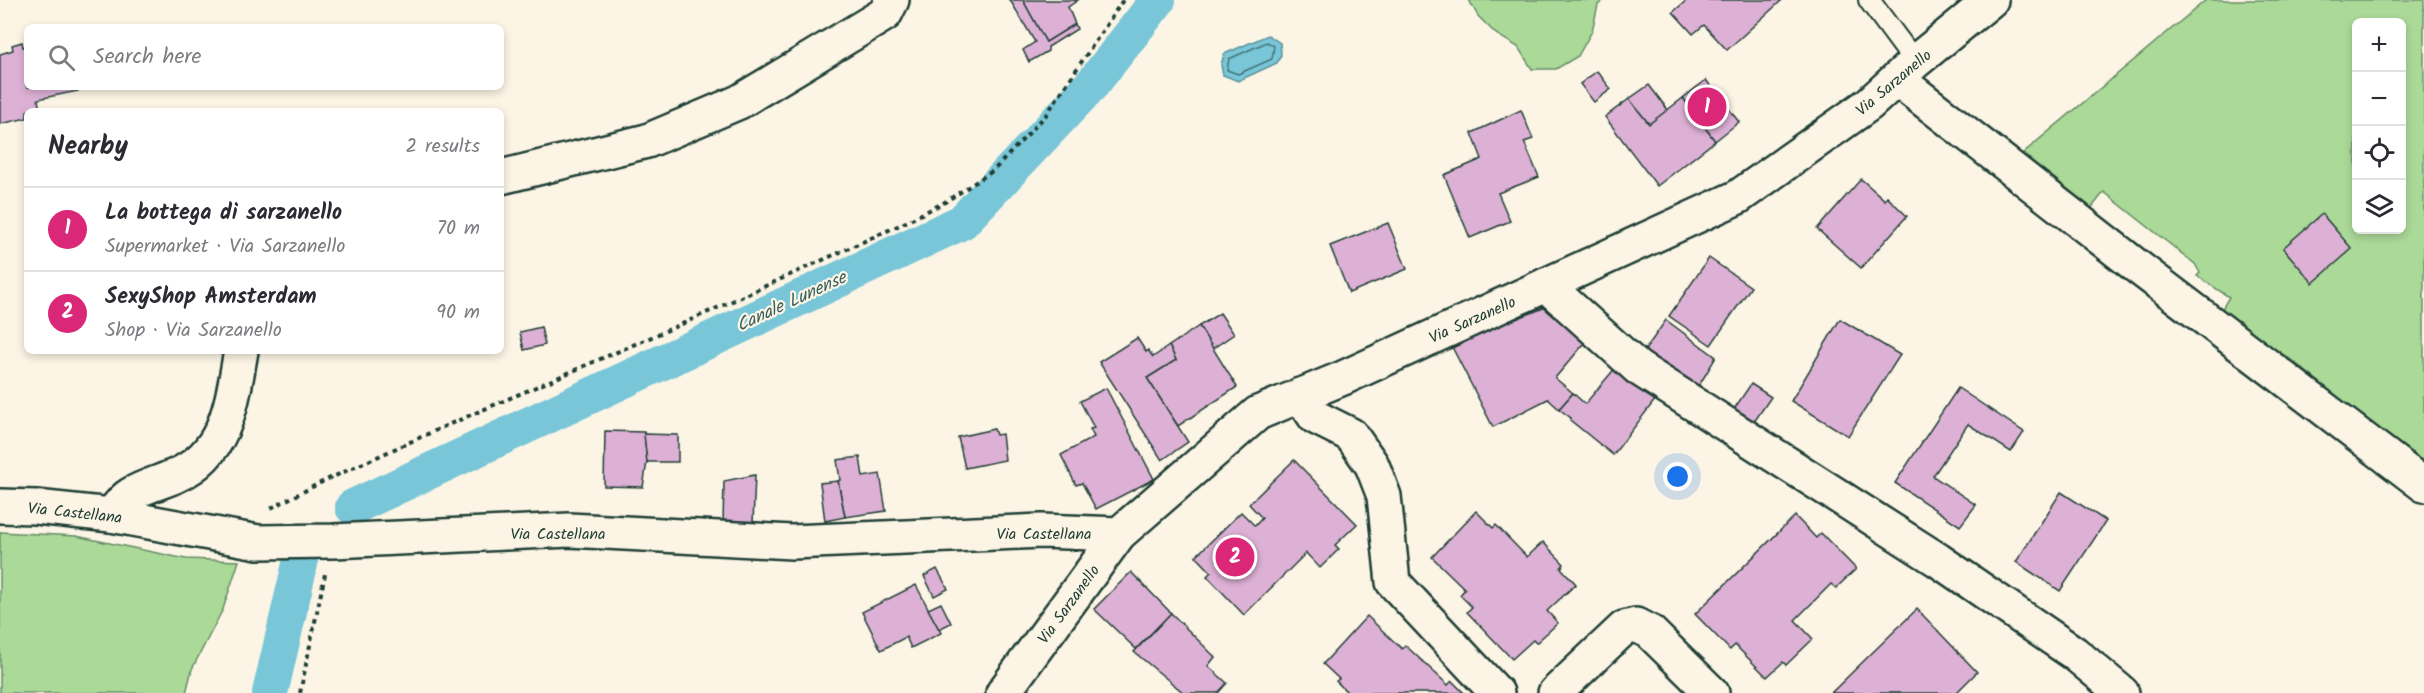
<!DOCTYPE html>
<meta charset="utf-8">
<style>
:root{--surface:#fff;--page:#f7f7f7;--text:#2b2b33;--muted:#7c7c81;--line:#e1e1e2;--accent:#db2777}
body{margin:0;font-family:Kalam,sans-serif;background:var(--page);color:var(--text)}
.controls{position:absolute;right:18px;top:18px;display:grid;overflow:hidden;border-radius:9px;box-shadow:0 3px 9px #0003}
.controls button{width:54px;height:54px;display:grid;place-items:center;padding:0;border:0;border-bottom:2px solid var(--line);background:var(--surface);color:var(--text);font:30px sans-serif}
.you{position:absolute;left:1678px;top:477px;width:21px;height:21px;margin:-15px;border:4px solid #fff;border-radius:50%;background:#1a73e8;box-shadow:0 0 0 9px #1a73e833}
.badge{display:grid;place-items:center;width:39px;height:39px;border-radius:50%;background:var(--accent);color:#fff;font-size:20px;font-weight:700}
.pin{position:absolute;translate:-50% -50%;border:3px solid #fff;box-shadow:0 2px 6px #0006}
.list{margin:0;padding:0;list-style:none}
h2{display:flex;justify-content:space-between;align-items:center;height:78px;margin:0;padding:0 24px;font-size:26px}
h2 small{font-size:20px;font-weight:400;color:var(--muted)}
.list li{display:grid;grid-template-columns:39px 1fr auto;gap:18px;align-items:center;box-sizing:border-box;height:84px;padding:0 24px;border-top:2px solid var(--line)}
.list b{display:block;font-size:22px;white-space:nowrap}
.list p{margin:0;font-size:20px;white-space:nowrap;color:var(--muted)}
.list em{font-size:20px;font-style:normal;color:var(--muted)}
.icon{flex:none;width:33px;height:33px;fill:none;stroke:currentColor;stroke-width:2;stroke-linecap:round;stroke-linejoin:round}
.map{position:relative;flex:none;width:2424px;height:693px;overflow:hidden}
.search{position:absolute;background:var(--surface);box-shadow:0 3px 9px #0003;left:24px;top:24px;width:480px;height:66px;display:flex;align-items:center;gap:15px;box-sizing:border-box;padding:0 21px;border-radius:9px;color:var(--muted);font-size:22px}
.panel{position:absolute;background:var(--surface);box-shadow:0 3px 9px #0003;left:24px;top:108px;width:480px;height:246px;border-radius:9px}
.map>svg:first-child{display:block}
.green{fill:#abd998;stroke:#658b66;stroke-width:1.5;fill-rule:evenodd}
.water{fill:#79c6d8;stroke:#558f96;stroke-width:1.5}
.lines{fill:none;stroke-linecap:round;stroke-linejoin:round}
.shore{stroke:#437476;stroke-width:1.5}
.canal{stroke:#79c6d8;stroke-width:36}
.building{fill:#ddb1d6;stroke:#1f3d34;stroke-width:1.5}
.service-casing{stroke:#1f3d34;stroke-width:24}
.minor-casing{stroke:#1f3d34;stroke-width:38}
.path{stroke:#1f3d34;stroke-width:4;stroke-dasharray:4.5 4.5;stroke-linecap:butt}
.service{stroke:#fcf5e5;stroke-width:20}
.minor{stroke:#fcf5e5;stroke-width:33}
.labels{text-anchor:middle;stroke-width:4.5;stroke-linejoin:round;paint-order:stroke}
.street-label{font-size:16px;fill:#1f3d34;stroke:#fcf5e5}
.water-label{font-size:18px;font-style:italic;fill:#365f5d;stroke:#fcf5e5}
</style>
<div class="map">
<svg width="2424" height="693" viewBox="0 0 2424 693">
<rect width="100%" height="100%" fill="#fcf5e5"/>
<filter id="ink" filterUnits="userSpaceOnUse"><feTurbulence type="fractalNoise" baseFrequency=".0167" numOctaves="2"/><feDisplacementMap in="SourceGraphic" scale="12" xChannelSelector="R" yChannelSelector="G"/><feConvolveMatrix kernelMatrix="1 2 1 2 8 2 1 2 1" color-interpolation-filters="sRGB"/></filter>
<g filter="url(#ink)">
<g class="green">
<path d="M1469,0H1604L1598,5L1592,31L1578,56L1556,69H1532L1518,47L1496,34L1478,16Z"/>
<path d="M2206,0H2424V466L2293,361L2220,312L2229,297L2197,276L2200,273L2195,264L2104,192L2086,215L2017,158ZM2356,22H2402V230H2356Z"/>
<path d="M0,532L76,536L186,559L239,561L223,609L192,669L186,693H0Z"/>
</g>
<path class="water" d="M1268,35L1280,43L1281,55L1277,63L1238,81L1223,75L1221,65L1224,54Z"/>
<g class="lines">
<path class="shore" d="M1267,42L1274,46L1272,59L1238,74L1227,70L1229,59Z"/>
<g class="canal">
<path d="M353,507L962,222L1093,83L1158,0"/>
<path d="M270,693L300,564"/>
</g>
</g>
<g class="building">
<path d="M1010,0H1023L1046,42L1075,24L1077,29L1048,47V51L1029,62L1023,50L1035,42Z"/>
<path d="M1023,0H1078L1068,7L1075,24L1046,42Z"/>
<path d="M1687,0H1782L1727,50L1704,25L1693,34L1673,12Z"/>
<path d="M22,42L23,47L27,46V87H77L78,91L38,99L40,111H27V118L0,124V54L13,50L12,45Z"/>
<path d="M1597,71L1611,89L1594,102L1580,84Z"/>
<path d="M1706,80L1739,122L1715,141L1683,98Z"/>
<path d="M1649,85L1668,110L1649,124L1629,99Z"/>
<path d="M1683,98L1715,141L1657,186L1605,117L1629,99L1649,124Z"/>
<path d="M1521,110L1533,139L1524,142L1539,177L1498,193L1510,221L1470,238L1444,175L1482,159L1472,133Z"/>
<path d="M1861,179L1885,200L1887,197L1907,216L1861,268L1817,229Z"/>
<path d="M2322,214L2352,249L2313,283L2283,248Z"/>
<path d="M1388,223L1407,269L1349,293L1330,246Z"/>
<path d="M1709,258L1751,287L1711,345L1669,316Z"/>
<path d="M1551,305L1589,338L1555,378L1573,393L1559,409L1548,399L1493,427L1451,345Z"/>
<path d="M1220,313L1234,334L1212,349L1199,326Z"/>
<path d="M1840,319L1900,355L1848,436L1791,401Z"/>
<path d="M1666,320L1716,357L1697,389L1638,360Z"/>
<path d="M1199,326L1237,387L1178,426L1147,378L1176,360L1169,346Z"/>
<path d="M541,327L545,345L524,350L520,332Z"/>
<path d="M1137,338L1146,352L1148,350L1153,357L1169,346L1176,360L1147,378L1188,442L1162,460L1099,362Z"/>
<path d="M1622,360L1662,391L1613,455L1570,420L1571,418L1559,409L1573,393L1585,404Z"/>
<path d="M1751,384L1771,397L1754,422L1734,409Z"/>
<path d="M1106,388L1154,479L1096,509L1082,483L1076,485L1061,455L1094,437L1090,429L1094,428L1080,401Z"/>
<path d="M1958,388L2024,432L2011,452L1968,424L1933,476L1976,505L1960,526L1895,483Z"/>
<path d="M994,429L996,435L1002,434L1005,460L965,468L958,437Z"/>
<path d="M605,431L644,432L647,462L643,487L604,486Z"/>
<path d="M644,434L678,435V462H647Z"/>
<path d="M860,457L863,477L880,474L886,511L845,517L838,481L840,480L837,460Z"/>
<path d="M1294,460L1357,524L1335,545L1339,549L1320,568L1306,553L1244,615L1207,576L1211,572L1196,556L1241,512L1255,526L1262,518L1249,504Z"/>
<path d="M755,475L753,523L723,522L724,481Z"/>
<path d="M838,481L845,517L825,521L820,483Z"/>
<path d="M2061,492L2106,521L2060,591L2016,562Z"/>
<path d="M1476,511L1493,528L1496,525L1527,557L1543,542L1564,564L1561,568L1576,584L1547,611L1558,623L1536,643L1533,640L1512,659L1467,612L1472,607L1460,595L1465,589L1432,557Z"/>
<path d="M1795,516L1816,538L1821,533L1856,569L1836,588L1831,584L1795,620L1813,639L1786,665L1783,662L1767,677L1735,645L1730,650L1695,614Z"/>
<path d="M937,569L948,589L934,596L924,576Z"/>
<path d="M1131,572L1171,613L1136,649L1094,609Z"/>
<path d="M916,585L941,633L911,648L906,637L881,650L862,612Z"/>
<path d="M941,603L951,623L939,629L928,609Z"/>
<path d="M1917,609L1977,672L1956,693H1831Z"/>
<path d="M1171,613L1215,657L1208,666L1227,683L1218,693H1184L1134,652Z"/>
<path d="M1367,616L1402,649L1405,645L1448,685L1452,681L1464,693H1348L1336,681L1339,679L1323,664Z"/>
</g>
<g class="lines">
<defs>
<path id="service" d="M1869,0L1915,62"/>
<g id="minor">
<path d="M1897,79L2139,268L2424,485"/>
<path d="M501,177L647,141L739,102L885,14L892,0"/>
<path d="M1546,285L1638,368L1938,560L2074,653L2122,693"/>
<path d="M1300,395L1315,417L1351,435L1372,465L1384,496L1393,582L1497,693"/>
<path d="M0,506L36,507L111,515L258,542L333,541L569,530L792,542L1041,531L1119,534"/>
<path d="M111,515C117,508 123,499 130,495C144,486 162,482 177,475C228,452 232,400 241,351"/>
<path d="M1003,693L1119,534L1258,413L1343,378L1738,197L1869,104L1915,62L1991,0"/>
<path d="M1555,693L1624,628L1636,625L1650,632L1712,693"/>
</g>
</defs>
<use href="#service" class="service-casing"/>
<use href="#minor" class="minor-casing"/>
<g class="path">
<path d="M271,508L324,481L443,427L684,323L902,224L945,202L994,170L1046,115L1123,0"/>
<path d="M300,693L325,574"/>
</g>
<use href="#service" class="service"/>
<use href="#minor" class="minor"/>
</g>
</g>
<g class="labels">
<g class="street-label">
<text transform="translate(1893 82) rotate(-40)" y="6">Via Sarzanello</text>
<text transform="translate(1472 319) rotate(-24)" y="6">Via Sarzanello</text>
<text transform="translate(75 512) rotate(6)" y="6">Via Castellana</text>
<text x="558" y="539">Via Castellana</text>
<text x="1044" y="539">Via Castellana</text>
<text transform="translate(1068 604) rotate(-54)" y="6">Via Sarzanello</text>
</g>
<g class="water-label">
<text transform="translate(791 301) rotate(-25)" y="6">Canale Lunense</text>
</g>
</g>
</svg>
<div class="controls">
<button>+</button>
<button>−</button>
<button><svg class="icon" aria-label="locate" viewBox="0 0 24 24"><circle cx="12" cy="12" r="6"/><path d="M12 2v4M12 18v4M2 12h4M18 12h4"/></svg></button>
<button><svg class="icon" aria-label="layers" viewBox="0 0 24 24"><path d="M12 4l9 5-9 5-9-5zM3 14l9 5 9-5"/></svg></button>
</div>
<div class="you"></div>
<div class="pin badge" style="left:1707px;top:107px">1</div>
<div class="pin badge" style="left:1235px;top:557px">2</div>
<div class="search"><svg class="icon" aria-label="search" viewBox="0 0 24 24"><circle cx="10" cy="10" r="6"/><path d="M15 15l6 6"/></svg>Search here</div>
<section class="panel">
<h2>Nearby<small>2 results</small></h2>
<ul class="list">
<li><span class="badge">1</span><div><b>La bottega di sarzanello</b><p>Supermarket · Via Sarzanello</p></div><em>70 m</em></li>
<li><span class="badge">2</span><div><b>SexyShop Amsterdam</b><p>Shop · Via Sarzanello</p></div><em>90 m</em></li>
</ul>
</section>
</div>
